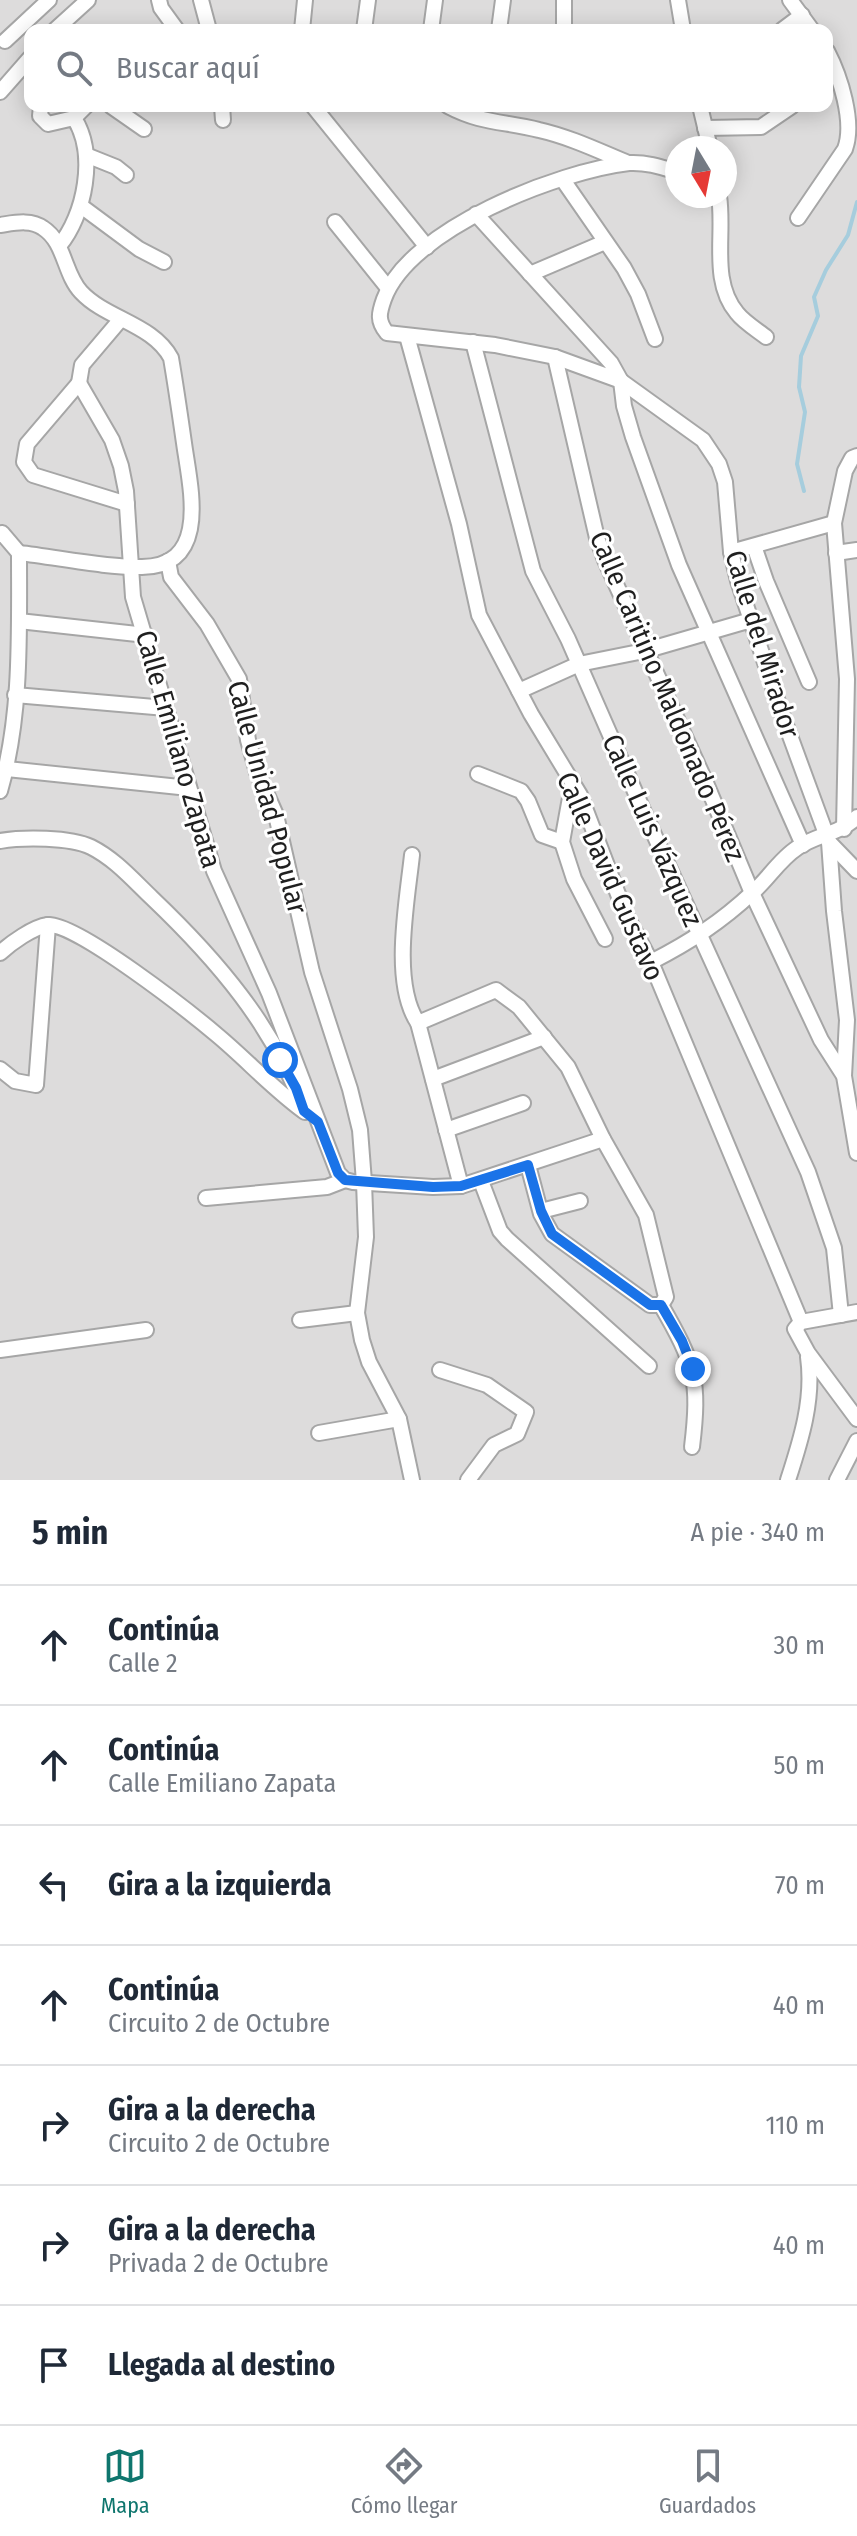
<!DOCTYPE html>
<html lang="es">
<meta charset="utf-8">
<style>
:root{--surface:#fff;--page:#f2f2f3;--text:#1f2937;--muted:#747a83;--line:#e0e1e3;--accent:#0f766e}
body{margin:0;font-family:"Fira Sans Condensed",sans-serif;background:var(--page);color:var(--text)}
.compass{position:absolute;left:665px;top:136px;width:72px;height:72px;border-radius:50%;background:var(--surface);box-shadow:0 4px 20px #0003;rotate:170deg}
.stop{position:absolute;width:24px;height:24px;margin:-18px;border:6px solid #1a73e8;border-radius:50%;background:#fff}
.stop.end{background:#1a73e8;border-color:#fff;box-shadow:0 2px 8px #0008}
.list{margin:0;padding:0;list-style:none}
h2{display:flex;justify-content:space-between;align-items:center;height:104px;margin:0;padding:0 32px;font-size:34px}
h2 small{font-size:26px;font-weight:400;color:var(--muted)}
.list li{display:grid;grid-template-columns:52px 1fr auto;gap:24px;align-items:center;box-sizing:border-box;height:120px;padding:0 32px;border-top:2px solid var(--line)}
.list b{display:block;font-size:30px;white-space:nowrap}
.list p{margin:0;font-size:26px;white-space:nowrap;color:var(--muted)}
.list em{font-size:26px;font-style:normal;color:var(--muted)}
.icon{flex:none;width:44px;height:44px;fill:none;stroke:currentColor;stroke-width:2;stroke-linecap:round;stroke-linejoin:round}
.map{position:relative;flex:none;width:857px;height:1480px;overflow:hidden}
.search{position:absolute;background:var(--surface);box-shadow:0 4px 20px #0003;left:24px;right:24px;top:24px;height:88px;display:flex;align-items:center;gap:20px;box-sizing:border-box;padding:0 28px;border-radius:16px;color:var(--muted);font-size:30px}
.sheet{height:944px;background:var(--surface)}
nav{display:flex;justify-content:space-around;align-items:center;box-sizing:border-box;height:112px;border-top:2px solid var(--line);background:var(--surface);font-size:22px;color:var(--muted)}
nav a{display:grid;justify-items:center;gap:4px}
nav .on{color:var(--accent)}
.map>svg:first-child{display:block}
.residential{fill:#dddcdc;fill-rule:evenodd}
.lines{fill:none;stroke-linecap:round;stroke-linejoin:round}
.stream{stroke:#a6cddd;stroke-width:4}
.minor-casing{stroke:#a6a6a6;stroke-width:18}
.minor{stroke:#fff;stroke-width:14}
.route{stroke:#1a73e8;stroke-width:10}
.labels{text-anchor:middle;stroke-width:6;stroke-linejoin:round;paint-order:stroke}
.street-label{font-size:28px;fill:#1f1f1f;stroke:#fff}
</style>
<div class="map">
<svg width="857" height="1480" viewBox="0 0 857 1480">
<rect width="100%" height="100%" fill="#f0ede6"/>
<path class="residential" d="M0,0H857V1480H0ZM30,30H827V106H30ZM677,148H725V196H677Z"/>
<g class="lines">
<path class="stream" d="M804,491L797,464L805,412L799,387L801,356L818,316L814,297L826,270L848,235L857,202"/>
<defs>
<g id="minor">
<path d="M159,0L161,8L177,30"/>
<path d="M201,0L209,30"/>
<path d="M678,0L683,30"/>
<path d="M790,0L812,30"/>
<path d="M55,30L88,0"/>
<path d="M302,30L305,0"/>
<path d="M364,30L368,0"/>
<path d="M431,30L435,0"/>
<path d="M499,30L503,0"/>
<path d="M564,30V0"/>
<path d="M782,30L802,15"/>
<path d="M5,41L49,0"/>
<path d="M0,92L30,58"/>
<path d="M41,106L40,116L48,124L74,118C97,154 85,215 59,246"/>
<path d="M111,106L144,129"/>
<path d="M222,106L223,120"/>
<path d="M313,106L427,247"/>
<path d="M448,106C482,124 504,121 539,130C570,137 599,151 628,163"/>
<path d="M700,106L710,148"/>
<path d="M74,118L86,106"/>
<path d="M705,128L761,127L792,106"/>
<path d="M86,155L116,167L126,175"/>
<path d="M677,172C661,167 646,162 629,163C559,171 409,229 384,299C379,313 377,321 387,333L495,345L555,357L621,381L703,440L719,464L725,482L731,552L738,581L782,714L829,842L834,911L847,1020L844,1076"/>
<path d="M563,180L624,268L638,294L655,339"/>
<path d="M719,196C725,234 710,281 737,313C744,322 757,330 766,337"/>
<path d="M81,206L139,249L164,262"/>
<path d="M476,214L611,363L621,381L624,406L633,437L679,565L803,845"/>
<path d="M798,218L845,149C855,122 840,76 827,51"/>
<path d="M335,222L388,288"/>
<path d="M0,225C14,223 31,219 43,228C65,242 64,274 81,292C106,319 153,324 171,358C176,387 180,415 184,443C190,487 211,566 142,567C106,568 56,557 19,553"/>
<path d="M530,274L605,242"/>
<path d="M407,336L459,524L479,615L531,714L580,795L626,915L651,962L801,1322"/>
<path d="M473,342L533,571L568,639L647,819L808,1172L834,1248L841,1315"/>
<path d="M555,357L597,538L605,560L706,783L752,893L821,1040L844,1076L857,1153"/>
<path d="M79,383L112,440L121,466L126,491L133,597L214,871L269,993L338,1173L345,1180L353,1182L433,1187L461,1186L603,1139"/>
<path d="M79,383L27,444L24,462L33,475L127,504"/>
<path d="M79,383L82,365L121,319"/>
<path d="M2,533L19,553"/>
<path d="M754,546L766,581L809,682"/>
<path d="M731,552L834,523"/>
<path d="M836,553L857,550"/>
<path d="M168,561L171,577L207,624L239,679L248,740L257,772L276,815L312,972L350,1089L360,1130L364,1182L366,1237L357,1313L362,1340L369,1362L399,1419L412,1480"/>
<path d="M19,621L146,635"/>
<path d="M519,691L579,664L644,651L751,620"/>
<path d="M15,695L166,708"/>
<path d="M7,769L189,788"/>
<path d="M478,774L521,791L528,801L542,835L562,842"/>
<path d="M573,781L562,842L574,879L605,939"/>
<path d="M0,791C22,715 19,631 19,553"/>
<path d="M844,829L847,679L834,523L845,471L852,458L857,456"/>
<path d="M0,841C23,837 70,837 91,847C115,859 133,880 152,898C215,958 276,1028 304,1111"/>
<path d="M829,842L857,871"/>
<path d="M412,855C407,902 391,983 418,1023L461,1186"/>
<path d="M0,953C11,943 33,927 48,925C77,923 191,1013 217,1035C247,1060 273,1089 305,1112"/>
<path d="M651,962C690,942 721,922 753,892C768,879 780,859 797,848C817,834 838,835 857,817"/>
<path d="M418,1023L496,990L519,1007L568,1067L603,1139L646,1215L666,1297L661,1305"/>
<path d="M0,1069L15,1081L36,1085L48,925"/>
<path d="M433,1079L544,1037"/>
<path d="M446,1130L523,1103"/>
<path d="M528,1165L541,1214L552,1234L650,1305H661"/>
<path d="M481,1181L500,1231L507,1239L649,1366"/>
<path d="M206,1198L327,1187L345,1180"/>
<path d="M541,1211L580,1201"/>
<path d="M661,1305C695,1364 700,1380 692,1447"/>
<path d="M857,1312L801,1322L795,1329L808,1353L857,1419"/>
<path d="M300,1320L357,1313"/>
<path d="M0,1350L146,1330"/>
<path d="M440,1370L487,1385L526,1412L517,1434L494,1445L468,1480"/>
<path d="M319,1433L399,1419"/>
<path d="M788,1480C801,1440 814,1399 808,1357"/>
<path d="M837,1480L857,1441"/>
</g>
</defs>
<use href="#minor" class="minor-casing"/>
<use href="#minor" class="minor"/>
</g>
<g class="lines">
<path class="route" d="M280,1060L296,1088L304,1111L318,1122L338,1173L345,1180L433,1187L461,1186L528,1165L541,1211L552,1234L650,1305H661L682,1341L693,1369"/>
</g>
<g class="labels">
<g class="street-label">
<text transform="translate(763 644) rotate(73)" y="10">Calle del Mirador</text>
<text transform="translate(668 696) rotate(67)" y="10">Calle Caritino Maldonado Pérez</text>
<text transform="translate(179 749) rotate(74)" y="10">Calle Emiliano Zapata</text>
<text transform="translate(268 797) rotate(75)" y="10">Calle Unidad Popular</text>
<text transform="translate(653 830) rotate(66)" y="10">Calle Luis Vázquez</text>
<text transform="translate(611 876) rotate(66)" y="10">Calle David Gustavo</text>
</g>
</g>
</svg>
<svg class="compass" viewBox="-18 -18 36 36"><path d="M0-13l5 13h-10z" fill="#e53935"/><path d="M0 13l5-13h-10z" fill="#747a83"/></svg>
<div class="stop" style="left:280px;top:1060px"></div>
<div class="stop end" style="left:693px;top:1369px"></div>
<div class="search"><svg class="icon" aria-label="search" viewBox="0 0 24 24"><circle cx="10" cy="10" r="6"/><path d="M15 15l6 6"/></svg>Buscar aquí</div>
</div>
<section class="sheet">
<h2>5 min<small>A pie · 340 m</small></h2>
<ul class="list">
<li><svg class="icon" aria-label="ahead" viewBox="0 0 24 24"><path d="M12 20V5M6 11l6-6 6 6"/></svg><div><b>Continúa</b><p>Calle 2</p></div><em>30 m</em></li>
<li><svg class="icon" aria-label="ahead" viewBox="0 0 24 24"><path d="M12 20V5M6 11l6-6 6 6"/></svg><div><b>Continúa</b><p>Calle Emiliano Zapata</p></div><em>50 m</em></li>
<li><svg class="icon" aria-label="left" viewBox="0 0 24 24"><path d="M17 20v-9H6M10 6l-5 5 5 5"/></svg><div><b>Gira a la izquierda</b></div><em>70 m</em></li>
<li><svg class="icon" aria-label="ahead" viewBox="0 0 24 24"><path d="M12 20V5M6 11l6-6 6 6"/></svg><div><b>Continúa</b><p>Circuito 2 de Octubre</p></div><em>40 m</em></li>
<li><svg class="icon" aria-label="right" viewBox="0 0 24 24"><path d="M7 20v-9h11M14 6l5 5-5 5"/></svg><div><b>Gira a la derecha</b><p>Circuito 2 de Octubre</p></div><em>110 m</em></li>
<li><svg class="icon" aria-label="right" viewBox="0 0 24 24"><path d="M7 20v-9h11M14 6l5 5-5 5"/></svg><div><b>Gira a la derecha</b><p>Privada 2 de Octubre</p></div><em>40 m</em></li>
<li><svg class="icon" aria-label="arrive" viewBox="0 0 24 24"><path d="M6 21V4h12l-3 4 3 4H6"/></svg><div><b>Llegada al destino</b></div></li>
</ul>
</section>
<nav>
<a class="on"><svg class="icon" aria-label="map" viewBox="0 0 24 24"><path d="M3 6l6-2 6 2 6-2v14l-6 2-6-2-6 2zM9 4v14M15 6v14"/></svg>Mapa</a>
<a><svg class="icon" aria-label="directions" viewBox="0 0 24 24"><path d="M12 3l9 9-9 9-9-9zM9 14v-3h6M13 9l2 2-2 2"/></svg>Cómo llegar</a>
<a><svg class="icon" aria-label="saved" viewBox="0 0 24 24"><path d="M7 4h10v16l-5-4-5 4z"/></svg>Guardados</a>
</nav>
